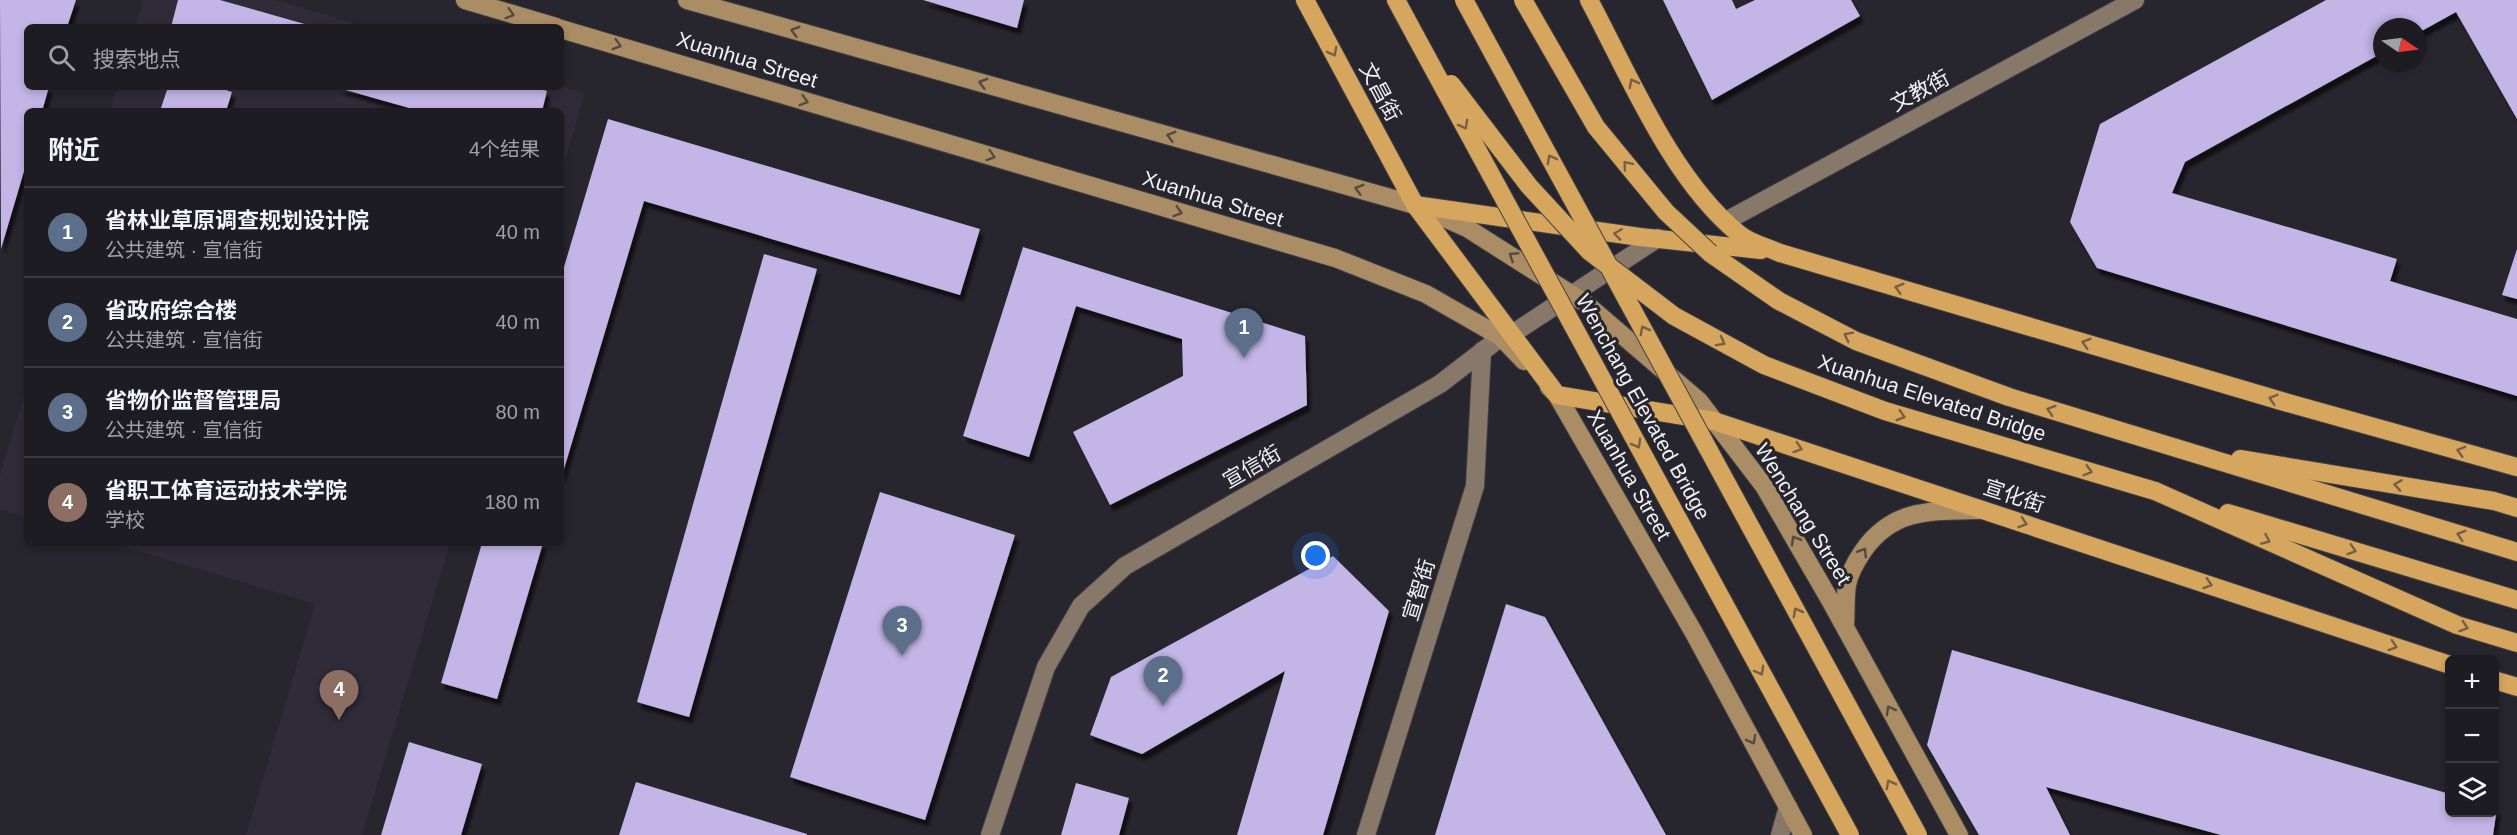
<!DOCTYPE html>
<html lang="zh">
<meta charset="utf-8">
<style>
:root{--surface:#1d1c22;--page:#2a292f;--text:#f1f3f6;--muted:#a0a1a5;--line:#3b3a40;--accent:#8c9099}
body{margin:0;font-family:Helvetica,"Noto Sans SC",sans-serif;background:var(--page);color:var(--text)}
.controls{position:absolute;right:18px;bottom:18px;display:grid;overflow:hidden;border-radius:9px;box-shadow:0 3px 9px #0003}
.controls button{width:54px;height:54px;display:grid;place-items:center;padding:0;border:0;border-bottom:2px solid var(--line);background:var(--surface);color:var(--text);font:30px sans-serif}
.compass{position:absolute;left:2373px;top:18px;width:54px;height:54px;border-radius:50%;background:var(--surface);box-shadow:0 3px 9px #0003;rotate:103deg}
.you{position:absolute;left:1316px;top:556px;width:21px;height:21px;margin:-15px;border:4px solid #fff;border-radius:50%;background:#1a73e8;box-shadow:0 0 0 9px #1a73e833}
.badge{display:grid;place-items:center;width:39px;height:39px;border-radius:50%;background:var(--accent);color:#fff;font-size:20px;font-weight:700}
.pin{position:absolute;translate:-50% -50px;filter:drop-shadow(0 2px 3px #0008)}
.pin::after{content:'';position:absolute;top:32px;width:21px;height:18px;background:inherit;clip-path:polygon(0 0,100% 0,50% 100%)}
.list{margin:0;padding:0;list-style:none}
h2{display:flex;justify-content:space-between;align-items:center;height:78px;margin:0;padding:0 24px;font-size:26px}
h2 small{font-size:20px;font-weight:400;color:var(--muted)}
.list li{display:grid;grid-template-columns:39px 1fr auto;gap:18px;align-items:center;box-sizing:border-box;height:90px;padding:0 24px;border-top:2px solid var(--line)}
.list b{display:block;font-size:22px;white-space:nowrap}
.list p{margin:0;font-size:20px;white-space:nowrap;color:var(--muted)}
.list em{font-size:20px;font-style:normal;color:var(--muted)}
.icon{flex:none;width:33px;height:33px;fill:none;stroke:currentColor;stroke-width:2;stroke-linecap:round;stroke-linejoin:round}
.map{position:relative;flex:none;width:2517px;height:835px;overflow:hidden}
.search{position:absolute;background:var(--surface);box-shadow:0 3px 9px #0003;left:24px;top:24px;width:540px;height:66px;display:flex;align-items:center;gap:15px;box-sizing:border-box;padding:0 21px;border-radius:9px;color:var(--muted);font-size:22px}
.panel{position:absolute;background:var(--surface);box-shadow:0 3px 9px #0003;left:24px;top:108px;width:540px;height:438px;border-radius:9px}
.map>svg:first-child{display:block}
.built{fill:#2f2b39}
.building{fill:#c3b5e6;filter:url(#shadow)}
.lines{fill:none;stroke-linecap:round;stroke-linejoin:round}
.secondary-casing{stroke:#424046;stroke-width:20}
.primary-casing{stroke:#424046;stroke-width:20}
.highway-casing{stroke:#424046;stroke-width:20}
.secondary{stroke:#88786a;stroke-width:18}
.primary{stroke:#aa8c65;stroke-width:18}
.highway{stroke:#d6a65f;stroke-width:18}
.highway-bridge-casing{stroke:#424046;stroke-width:20;stroke-linecap:butt}
.highway-bridge{stroke:#d6a65f;stroke-width:18}
.oneway{stroke:#554941}
.oneway2{stroke:#765f44}
.labels{text-anchor:middle;stroke-width:6;stroke-linejoin:round;paint-order:stroke}
.street-label{font-size:21px;fill:#f1f0f5;stroke:#27252d}
</style>
<div class="map">
<svg width="2517" height="835" viewBox="0 0 2517 835">
<defs>
<filter id="shadow"><feDropShadow dx="3.5" dy="6" stdDeviation="1.5" flood-color="#0009"/></filter>
</defs>
<rect width="100%" height="100%" fill="#27252d"/>
<g class="built">
<path d="M143,0H276L366,27H135Z"/>
<path d="M561,86L585,93L561,174V111H110L117,87Z"/>
<path d="M27,385V517L0,509V475Z"/>
<path d="M112,543H450L362,835H246L315,604Z"/>
</g>
<g class="building">
<path d="M0,0H76L67,27H27V87H49L42,111H27V161L1,249Z"/>
<path d="M178,0H220L315,27H171Z"/>
<path d="M923,0H1024L1017,28Z"/>
<path d="M1663,0H1732L1736,9L1755,0H1851L1860,16L1712,100Z"/>
<path d="M2326,0H2517V119L2456,12L2418,33V27H2382V53L2185,162L2172,193L2397,259L2390,281L2517,319V396L2097,268L2070,222L2100,124Z"/>
<path d="M168,87H217L232,92L226,111H160Z"/>
<path d="M335,87H534L547,91L542,111H420Z"/>
<path d="M608,119L980,229L960,295L644,201L561,479V277Z"/>
<path d="M1023,247L1305,336L1307,405L1110,505L1073,432L1183,376L1182,339L1076,306L1029,457L963,436Z"/>
<path d="M2517,249V299L2502,295Z"/>
<path d="M764,254L817,269L689,717L637,702Z"/>
<path d="M880,492L1015,535L925,820L790,777Z"/>
<path d="M482,543H543L497,699L441,683Z"/>
<path d="M1333,556L1389,611L1323,835H1237L1285,671L1142,754L1090,735L1111,677Z"/>
<path d="M1506,604L1545,617L1666,835H1435Z"/>
<path d="M1952,650L2450,794V812H2494V808H2497L2493,835H2221L2046,787L2070,835H1979L1927,745Z"/>
<path d="M409,742L482,764L461,835H381Z"/>
<path d="M636,782L807,834V835H619Z"/>
<path d="M1076,783L1129,798L1119,835H1061Z"/>
</g>
<g class="lines">
<defs>
<g id="secondary">
<path d="M1726,221L2135,0"/>
<path d="M990,835L1046,667L1081,606L1125,566L1440,384L1501,337L1512,334L1658,238"/>
<path d="M1366,835L1475,486L1482,351"/>
<path d="M1780,835L1788,807"/>
</g>
<g id="primary">
<path d="M465,0L556,27"/>
<path d="M687,0L1415,205L1467,228L1585,303L1699,401L1764,486L1830,600L1959,835"/>
<path d="M561,29L1335,258L1426,294L1501,337L1524,361"/>
<path d="M1549,387L1557,395L1694,633L1803,835"/>
<path d="M1845,626C1846,613 1845,598 1847,585C1849,574 1857,560 1863,551C1893,508 1931,511 1979,510"/>
</g>
<g id="highway">
<path d="M1305,0L1415,205L1557,395L1714,421L2450,665"/>
<path d="M1396,0L1416,37"/>
<path d="M1589,0C1629,75 1672,180 1739,234C1749,243 1767,247 1780,253L2288,403L2517,467"/>
<path d="M1415,205L1640,237L1761,250"/>
<path d="M1710,253L1779,301L1856,341L2009,397L2517,552"/>
<path d="M2240,459L2494,501L2517,508"/>
<path d="M2155,491L2457,625L2517,643"/>
<path d="M2228,513L2517,600"/>
<path d="M2494,680L2517,687"/>
</g>
</defs>
<use href="#secondary" class="secondary-casing"/>
<use href="#primary" class="primary-casing"/>
<use href="#highway" class="highway-casing"/>
<use href="#secondary" class="secondary"/>
<use href="#primary" class="primary"/>
<use href="#highway" class="highway"/>
<defs>
<g id="highway-bridge">
<path d="M1464,0L1918,835"/>
<path d="M1523,0L1596,127L1666,212L1710,253"/>
<path d="M1416,37L1850,835"/>
<path d="M1451,84L1529,186L1589,251L1674,316L1764,365L1885,411L2155,491"/>
</g>
</defs>
<use href="#highway-bridge" class="highway-bridge-casing"/>
<use href="#highway-bridge" class="highway-bridge"/>
</g>
<defs><path id="oneway-chevron" d="M-2-3.5L2.5 0L-2 3.5" fill="none" stroke-width="1.6" stroke-linecap="round" stroke-linejoin="round" transform="scale(1.5)"/></defs>
<g class="oneway">
<use href="#oneway-chevron" transform="translate(510 14) rotate(17)"/>
<use href="#oneway-chevron" transform="translate(795 31) rotate(-164)"/>
<use href="#oneway-chevron" transform="translate(617 45) rotate(17)"/>
<use href="#oneway-chevron" transform="translate(983 83) rotate(-164)"/>
<use href="#oneway-chevron" transform="translate(804 101) rotate(17)"/>
<use href="#oneway-chevron" transform="translate(1171 136) rotate(-164)"/>
<use href="#oneway-chevron" transform="translate(991 156) rotate(17)"/>
<use href="#oneway-chevron" transform="translate(1359 189) rotate(-164)"/>
<use href="#oneway-chevron" transform="translate(1178 212) rotate(17)"/>
<use href="#oneway-chevron" transform="translate(1513 256) rotate(-147)"/>
<use href="#oneway-chevron" transform="translate(1795 540) rotate(-120)"/>
<use href="#oneway-chevron" transform="translate(1863 552) rotate(-58)"/>
<use href="#oneway-chevron" transform="translate(1890 710) rotate(-119)"/>
<use href="#oneway-chevron" transform="translate(1752 740) rotate(62)"/>
</g>
<g class="oneway2">
<use href="#oneway-chevron" transform="translate(1333 52) rotate(62)"/>
<use href="#oneway-chevron" transform="translate(1633 83) rotate(-118)"/>
<use href="#oneway-chevron" transform="translate(1464 125) rotate(61)"/>
<use href="#oneway-chevron" transform="translate(1551 159) rotate(-118)"/>
<use href="#oneway-chevron" transform="translate(1627 165) rotate(-130)"/>
<use href="#oneway-chevron" transform="translate(1618 234) rotate(-172)"/>
<use href="#oneway-chevron" transform="translate(1899 288) rotate(-163)"/>
<use href="#oneway-chevron" transform="translate(1644 330) rotate(-118)"/>
<use href="#oneway-chevron" transform="translate(1848 336) rotate(-153)"/>
<use href="#oneway-chevron" transform="translate(1721 342) rotate(29)"/>
<use href="#oneway-chevron" transform="translate(2086 343) rotate(-163)"/>
<use href="#oneway-chevron" transform="translate(2273 399) rotate(-163)"/>
<use href="#oneway-chevron" transform="translate(2051 410) rotate(-162)"/>
<use href="#oneway-chevron" transform="translate(1901 416) rotate(17)"/>
<use href="#oneway-chevron" transform="translate(1637 444) rotate(61)"/>
<use href="#oneway-chevron" transform="translate(1798 448) rotate(18)"/>
<use href="#oneway-chevron" transform="translate(2461 451) rotate(-164)"/>
<use href="#oneway-chevron" transform="translate(2088 471) rotate(16)"/>
<use href="#oneway-chevron" transform="translate(2398 485) rotate(-171)"/>
<use href="#oneway-chevron" transform="translate(2023 523) rotate(18)"/>
<use href="#oneway-chevron" transform="translate(2461 535) rotate(-163)"/>
<use href="#oneway-chevron" transform="translate(2266 540) rotate(24)"/>
<use href="#oneway-chevron" transform="translate(2352 550) rotate(17)"/>
<use href="#oneway-chevron" transform="translate(2208 584) rotate(18)"/>
<use href="#oneway-chevron" transform="translate(1797 612) rotate(-118)"/>
<use href="#oneway-chevron" transform="translate(2464 627) rotate(18)"/>
<use href="#oneway-chevron" transform="translate(2393 646) rotate(18)"/>
<use href="#oneway-chevron" transform="translate(1760 671) rotate(61)"/>
<use href="#oneway-chevron" transform="translate(1890 784) rotate(-118)"/>
</g>
<g class="labels">
<g class="street-label">
<text transform="translate(747 60) rotate(17)" y="7">Xuanhua Street</text>
<text transform="translate(1920 91) rotate(-28)" y="7">文教街</text>
<text transform="translate(1380 92) rotate(62)" y="7">文昌街</text>
<text transform="translate(1213 199) rotate(17)" y="7">Xuanhua Street</text>
<text transform="translate(1932 398) rotate(18)" y="7">Xuanhua Elevated Bridge</text>
<text transform="translate(1643 407) rotate(61)" y="7">Wenchang Elevated Bridge</text>
<text transform="translate(1252 467) rotate(-30)" y="7">宣信街</text>
<text transform="translate(1629 475) rotate(60)" y="7">Xuanhua Street</text>
<text transform="translate(2014 496) rotate(18)" y="7">宣化街</text>
<text transform="translate(1803 514) rotate(58)" y="7">Wenchang Street</text>
<text transform="translate(1419 590) rotate(-73)" y="7">宣智街</text>
</g>
</g>
</svg>
<div class="controls">
<button>+</button>
<button>−</button>
<button><svg class="icon" aria-label="layers" viewBox="0 0 24 24"><path d="M12 4l9 5-9 5-9-5zM3 14l9 5 9-5"/></svg></button>
</div>
<svg class="compass" viewBox="-18 -18 36 36"><path d="M0-13l5 13h-10z" fill="#e53935"/><path d="M0 13l5-13h-10z" fill="#a0a1a5"/></svg>
<div class="you"></div>
<div class="pin badge" style="left:1244px;top:358px;background:#5c6f8a">1</div>
<div class="pin badge" style="left:1163px;top:706px;background:#5c6f8a">2</div>
<div class="pin badge" style="left:902px;top:656px;background:#5c6f8a">3</div>
<div class="pin badge" style="left:339px;top:720px;background:#8d6e63">4</div>
<div class="search"><svg class="icon" aria-label="search" viewBox="0 0 24 24"><circle cx="10" cy="10" r="6"/><path d="M15 15l6 6"/></svg>搜索地点</div>
<section class="panel">
<h2>附近<small>4个结果</small></h2>
<ul class="list">
<li><span class="badge" style="background:#5c6f8a">1</span><div><b>省林业草原调查规划设计院</b><p>公共建筑 · 宣信街</p></div><em>40 m</em></li>
<li><span class="badge" style="background:#5c6f8a">2</span><div><b>省政府综合楼</b><p>公共建筑 · 宣信街</p></div><em>40 m</em></li>
<li><span class="badge" style="background:#5c6f8a">3</span><div><b>省物价监督管理局</b><p>公共建筑 · 宣信街</p></div><em>80 m</em></li>
<li><span class="badge" style="background:#8d6e63">4</span><div><b>省职工体育运动技术学院</b><p>学校</p></div><em>180 m</em></li>
</ul>
</section>
</div>
